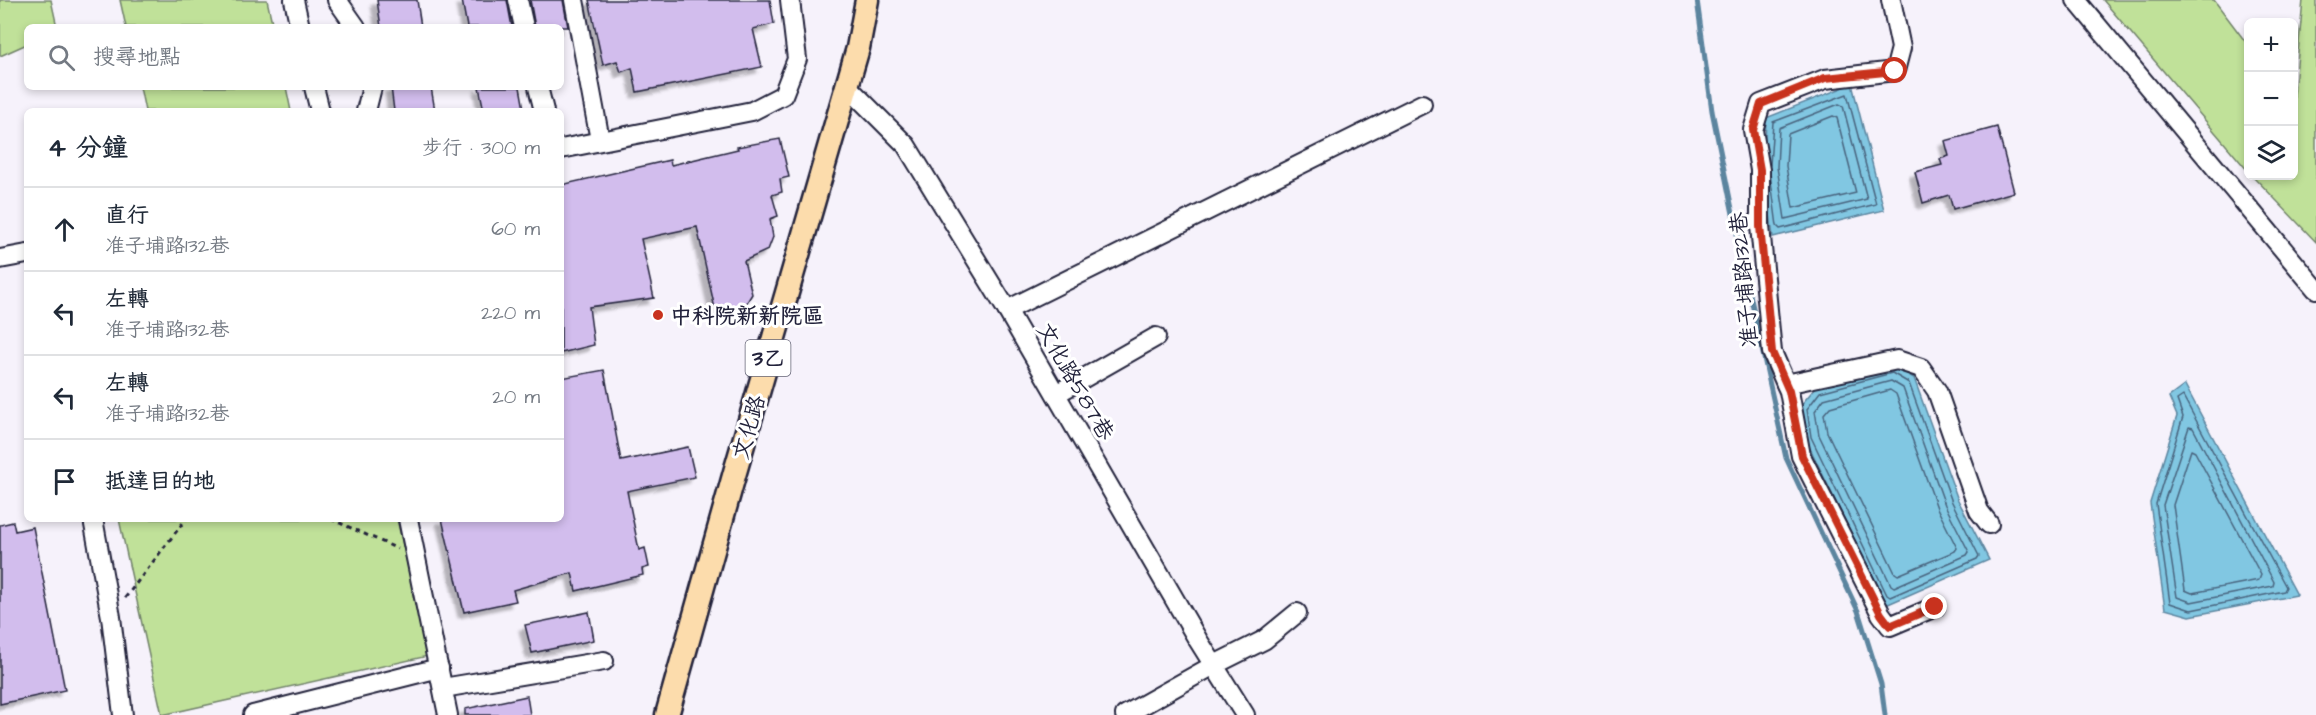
<!DOCTYPE html>
<html lang="zh-TW">
<meta charset="utf-8">
<style>
:root{--surface:#fff;--page:#f2f2f3;--text:#1f2937;--muted:#747a83;--line:#e0e1e3}
body{margin:0;font-family:"Architects Daughter","LXGW WenKai TC",sans-serif;background:var(--page);color:var(--text)}
.controls{position:absolute;right:18px;top:18px;display:grid;overflow:hidden;border-radius:9px;box-shadow:0 3px 9px #0003}
.controls button{width:54px;height:54px;display:grid;place-items:center;padding:0;border:0;border-bottom:2px solid var(--line);background:var(--surface);color:var(--text);font:30px sans-serif}
.stop{position:absolute;width:18px;height:18px;margin:-14px;border:4px solid #c8321e;border-radius:50%;background:#fff}
.stop.end{background:#c8321e;border-color:#fff;box-shadow:0 2px 6px #0008}
.list{margin:0;padding:0;list-style:none}
h2{display:flex;justify-content:space-between;align-items:center;height:78px;margin:0;padding:0 24px;font-size:26px}
h2 small{font-size:20px;font-weight:400;color:var(--muted)}
.list li{display:grid;grid-template-columns:39px 1fr auto;gap:18px;align-items:center;box-sizing:border-box;height:84px;padding:0 24px;border-top:2px solid var(--line)}
.list b{display:block;font-size:22px;white-space:nowrap}
.list p{margin:0;font-size:20px;white-space:nowrap;color:var(--muted)}
.list em{font-size:20px;font-style:normal;color:var(--muted)}
.icon{flex:none;width:33px;height:33px;fill:none;stroke:currentColor;stroke-width:2;stroke-linecap:round;stroke-linejoin:round}
.map{position:relative;flex:none;width:2316px;height:715px;overflow:hidden}
.search{position:absolute;background:var(--surface);box-shadow:0 3px 9px #0003;left:24px;top:24px;width:540px;height:66px;display:flex;align-items:center;gap:15px;box-sizing:border-box;padding:0 21px;border-radius:9px;color:var(--muted);font-size:22px}
.panel{position:absolute;background:var(--surface);box-shadow:0 3px 9px #0003;left:24px;top:108px;width:540px;height:414px;border-radius:9px}
.map>svg:first-child{display:block}
.green{fill:#c0e199;stroke:#71826a;stroke-width:1.5}
.water{fill:#81c7e2;stroke:#5b859f;stroke-width:1.5}
.lines{fill:none;stroke-linecap:round;stroke-linejoin:round}
.shore{stroke:#48647e;stroke-width:1.5}
.stream{stroke:#5b859f;stroke-width:5}
.building{fill:#d2bded;stroke:#22223b;stroke-width:1.5;filter:url(#shadow)}
.minor-casing{stroke:#22223b;stroke-width:22}
.major-casing{stroke:#22223b;stroke-width:27}
.path{stroke:#22223b;stroke-width:3;stroke-dasharray:4.5 4.5;stroke-linecap:butt}
.minor{stroke:#fff;stroke-width:18}
.major{stroke:#fcdcac;stroke-width:22}
.route{stroke:#c8321e;stroke-width:8}
.poi-dot{fill:#c8321e;stroke:#fff;stroke-width:2}
.labels{text-anchor:middle;stroke-width:6;stroke-linejoin:round;paint-order:stroke}
.shield{fill:#fff;stroke:#646476;stroke-width:1.5}
.shield-label{font-size:21px;font-weight:bold;fill:#22223b}
.street-label{font-size:22px;fill:#22223b;stroke:#fff}
.poi-label{font-size:22px;font-weight:bold;fill:#22223b;stroke:#fff;text-anchor:start}
</style>
<div class="map">
<svg width="2316" height="715" viewBox="0 0 2316 715">
<defs>
<filter id="shadow"><feDropShadow dx="-5.5" dy="5.5" stdDeviation="1.5" flood-color="#0004"/></filter>
</defs>
<rect width="100%" height="100%" fill="#f6f2fb"/>
<filter id="ink" filterUnits="userSpaceOnUse"><feTurbulence type="fractalNoise" baseFrequency=".0167" numOctaves="2"/><feDisplacementMap in="SourceGraphic" scale="12" xChannelSelector="R" yChannelSelector="G"/><feConvolveMatrix kernelMatrix="1 2 1 2 8 2 1 2 1" color-interpolation-filters="sRGB"/></filter>
<g filter="url(#ink)">
<g class="green">
<path d="M0,0H51L57,27H27V44L0,56Z"/>
<path d="M120,0H267L273,27H126Z"/>
<path d="M2103,0H2214L2248,45V171Z"/>
<path d="M2303,0H2316V242L2253,176H2294V96Z"/>
<path d="M140,87H286L291,111H145Z"/>
<path d="M119,519H397L428,656L162,715Z"/>
</g>
<g class="water">
<path d="M1852,84L1884,210L1773,237L1764,167L1766,118Z"/>
<path d="M1894,366L1914,378L1958,500L1989,560L1886,605L1805,438L1800,406L1816,387Z"/>
<path d="M2185,385L2297,595L2190,616L2165,609L2150,503L2177,416L2169,397Z"/>
</g>
<g class="lines">
<g class="shore">
<path d="M1839,104L1843,106L1867,199L1785,219L1777,167L1779,128Z"/>
<path d="M1833,116L1837,118L1856,193L1793,208L1786,166L1788,134Z"/>
<path d="M1770,165L1773,122L1847,94L1876,204L1780,229L1777,226L1770,173"/>
<path d="M1892,373L1909,383L1952,502L1979,556L1977,559L1890,597L1887,595L1811,437L1807,409L1820,392Z"/>
<path d="M1891,381L1903,388L1945,505L1969,552L1967,555L1894,587L1891,585L1819,435L1815,411L1824,399Z"/>
<path d="M1890,390L1896,394L1937,508L1957,548L1955,551L1898,575L1895,573L1827,432L1824,414L1830,407Z"/>
<path d="M2183,396L2286,587L2284,591L2191,610L2170,603L2156,504L2183,417L2177,400Z"/>
<path d="M2189,427L2193,428L2274,582L2273,586L2191,602L2177,597L2163,505Z"/>
<path d="M2191,450L2195,452L2261,575L2259,580L2192,593L2185,590L2173,505Z"/>
</g>
<path class="stream" d="M1697,0L1712,111L1742,258L1786,458L1858,611L1881,684L1885,715"/>
</g>
<g class="building">
<path d="M377,0H417L421,27H381Z"/>
<path d="M462,0H507L512,27H467Z"/>
<path d="M530,0H563L568,27H535Z"/>
<path d="M589,0H770L774,24L753,29L762,67L637,92L632,68L621,72L617,61L603,65Z"/>
<path d="M391,87H431L435,111H394Z"/>
<path d="M479,87H520L524,109L484,111Z"/>
<path d="M1997,127L2014,192L1953,209L1949,195L1923,203L1915,172L1942,165L1940,159L1949,156L1945,141Z"/>
<path d="M780,139L789,177L780,179L782,192L772,195L778,216L770,219L773,237L768,250L744,261L752,294L741,312L717,318L697,227L641,239L654,298L589,307L594,345L561,353V185L670,160L671,165L738,149L737,147Z"/>
<path d="M604,370L621,461L688,447L695,477L627,491L639,550L645,548L649,567L642,569L643,575L576,591L572,573L513,590L516,601L464,612L442,519H561V378Z"/>
<path d="M13,522L15,531L33,527L65,690L0,704V525Z"/>
<path d="M589,612L594,640L532,653L525,625Z"/>
<path d="M527,696L530,715H465V709Z"/>
</g>
<g class="lines">
<defs>
<g id="minor">
<path d="M294,0L300,27"/>
<path d="M337,0L356,27"/>
<path d="M518,0L524,27"/>
<path d="M574,0L600,140"/>
<path d="M1891,0L1901,48L1895,71L1825,79L1761,104L1753,130L1760,170V226L1772,352L1789,391L1801,456L1881,614L1890,626L1935,607"/>
<path d="M2076,0L2316,289"/>
<path d="M847,86L906,145L1007,310L1198,640L1245,715"/>
<path d="M314,87L320,111"/>
<path d="M538,87L544,111"/>
<path d="M366,111L372,87"/>
<path d="M561,149L752,111L783,95L797,59L790,0"/>
<path d="M0,259L27,254"/>
<path d="M1007,310L1422,104"/>
<path d="M1786,384L1897,360L1921,368L1937,391L1979,511L1989,524"/>
<path d="M1056,394L1156,337"/>
<path d="M93,519L111,617L123,715"/>
<path d="M408,519L448,715"/>
<path d="M443,688L604,661"/>
<path d="M253,715L439,668"/>
<path d="M1125,715L1214,665L1264,640L1297,613"/>
</g>
<path id="major" d="M667,715L735,472L858,48L867,0"/>
</defs>
<use href="#minor" class="minor-casing"/>
<use href="#major" class="major-casing"/>
<g class="path">
<path d="M331,519L398,549"/>
<path d="M125,598L186,519"/>
</g>
<use href="#minor" class="minor"/>
<use href="#major" class="major"/>
</g>
</g>
<g class="lines" filter="url(#ink)">
<path class="route" d="M1895,71L1825,78L1761,104L1753,130L1760,170V226L1772,352L1789,391L1802,456L1881,614L1890,626L1935,607"/>
</g>
<circle class="poi-dot" cx="658" cy="315" r="6"/>
<g class="labels">
<rect class="shield" x="745.5" y="340" width="45" height="36" rx="4.5"/>
<g class="shield-label">
<text x="768" y="365">3乙</text>
</g>
<g class="street-label">
<text transform="translate(1743 280) rotate(-95)" y="8">准子埔路132巷</text>
<text transform="translate(1076 381) rotate(60)" y="8">文化路587巷</text>
<text transform="translate(748 427) rotate(-74)" y="8">文化路</text>
</g>
<g class="poi-label">
<text x="670" y="323">中科院新新院區</text>
</g>
</g>
</svg>
<div class="controls">
<button>+</button>
<button>−</button>
<button><svg class="icon" aria-label="layers" viewBox="0 0 24 24"><path d="M12 4l9 5-9 5-9-5zM3 14l9 5 9-5"/></svg></button>
</div>
<div class="stop" style="left:1895px;top:71px"></div>
<div class="stop end" style="left:1935px;top:607px"></div>
<div class="search"><svg class="icon" aria-label="search" viewBox="0 0 24 24"><circle cx="10" cy="10" r="6"/><path d="M15 15l6 6"/></svg>搜尋地點</div>
<section class="panel">
<h2>4 分鐘<small>步行 · 300 m</small></h2>
<ul class="list">
<li><svg class="icon" aria-label="ahead" viewBox="0 0 24 24"><path d="M12 20V5M6 11l6-6 6 6"/></svg><div><b>直行</b><p>准子埔路132巷</p></div><em>60 m</em></li>
<li><svg class="icon" aria-label="left" viewBox="0 0 24 24"><path d="M17 20v-9H6M10 6l-5 5 5 5"/></svg><div><b>左轉</b><p>准子埔路132巷</p></div><em>220 m</em></li>
<li><svg class="icon" aria-label="left" viewBox="0 0 24 24"><path d="M17 20v-9H6M10 6l-5 5 5 5"/></svg><div><b>左轉</b><p>准子埔路132巷</p></div><em>20 m</em></li>
<li><svg class="icon" aria-label="arrive" viewBox="0 0 24 24"><path d="M6 21V4h12l-3 4 3 4H6"/></svg><div><b>抵達目的地</b></div></li>
</ul>
</section>
</div>
